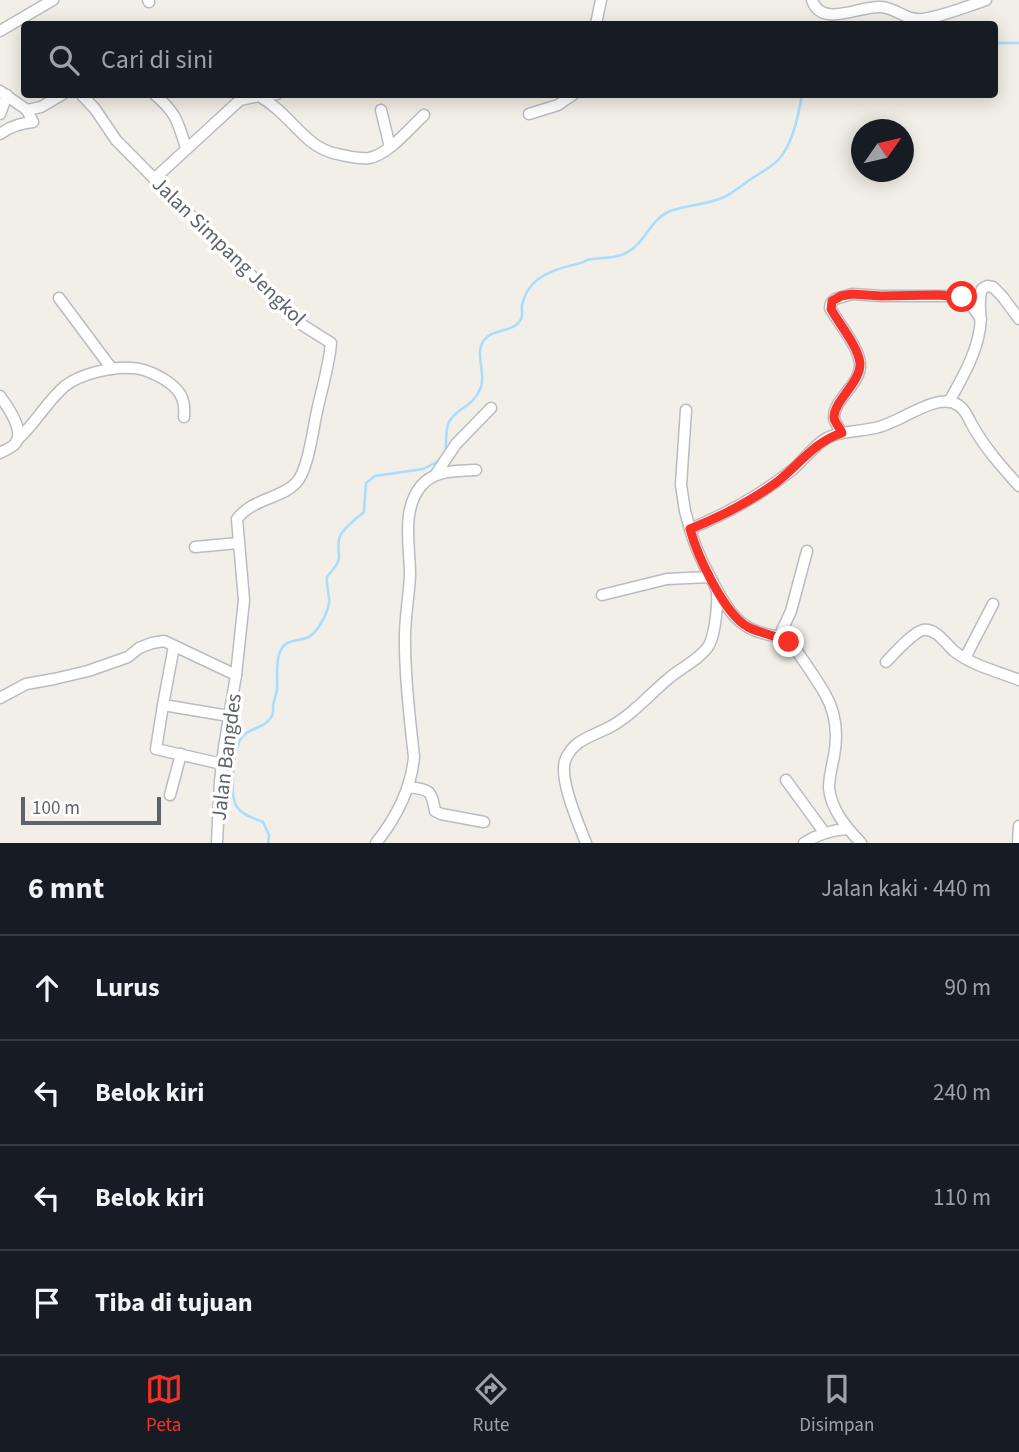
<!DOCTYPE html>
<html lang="id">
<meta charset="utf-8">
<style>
:root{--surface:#171b24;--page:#20242c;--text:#f1f3f6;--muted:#9ea1a6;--line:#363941;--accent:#f83126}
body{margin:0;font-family:"Source Sans 3",sans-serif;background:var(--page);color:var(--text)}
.compass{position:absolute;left:851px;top:119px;width:63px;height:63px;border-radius:50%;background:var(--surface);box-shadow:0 4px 18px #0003;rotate:56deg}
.scale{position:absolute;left:21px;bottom:18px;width:140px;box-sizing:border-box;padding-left:7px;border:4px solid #5e6368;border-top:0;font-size:19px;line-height:24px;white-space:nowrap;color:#5e6368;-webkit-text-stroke:5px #fff;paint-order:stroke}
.stop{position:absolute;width:21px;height:21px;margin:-16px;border:5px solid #f83126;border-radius:50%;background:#fff}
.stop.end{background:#f83126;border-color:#fff;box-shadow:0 2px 7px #0008}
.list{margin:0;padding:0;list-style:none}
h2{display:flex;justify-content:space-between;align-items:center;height:91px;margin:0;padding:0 28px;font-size:30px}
h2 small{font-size:23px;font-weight:400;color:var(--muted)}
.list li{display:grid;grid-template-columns:46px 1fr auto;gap:21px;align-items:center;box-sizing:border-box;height:105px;padding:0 28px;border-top:2px solid var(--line)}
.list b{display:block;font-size:26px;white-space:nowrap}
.list em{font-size:23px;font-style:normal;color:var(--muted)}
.icon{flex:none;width:38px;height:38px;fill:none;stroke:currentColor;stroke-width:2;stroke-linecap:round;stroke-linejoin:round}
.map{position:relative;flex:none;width:1019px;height:843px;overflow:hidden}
.search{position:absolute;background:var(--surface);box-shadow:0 4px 18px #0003;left:21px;right:21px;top:21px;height:77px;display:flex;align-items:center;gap:18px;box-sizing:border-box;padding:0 24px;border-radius:7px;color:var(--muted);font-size:26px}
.sheet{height:511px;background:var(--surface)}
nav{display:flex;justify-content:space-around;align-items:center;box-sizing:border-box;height:98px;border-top:2px solid var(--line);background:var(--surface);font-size:19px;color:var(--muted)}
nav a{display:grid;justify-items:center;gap:4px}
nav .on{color:var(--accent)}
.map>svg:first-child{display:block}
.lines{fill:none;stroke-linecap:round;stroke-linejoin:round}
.stream{stroke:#a9dcff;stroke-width:2.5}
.street-casing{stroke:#b9bcc1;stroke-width:13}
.street{stroke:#fff;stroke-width:10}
.route{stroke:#f83126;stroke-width:9}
.labels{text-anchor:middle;stroke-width:7;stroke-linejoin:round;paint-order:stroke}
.street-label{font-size:21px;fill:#5e6368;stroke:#fff}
</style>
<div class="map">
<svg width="1019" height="843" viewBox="0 0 1019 843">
<rect width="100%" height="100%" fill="#f1efe7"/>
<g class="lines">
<g class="stream">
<path d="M995,46L999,43H1019"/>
<path d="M268,843L269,835L263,822C254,818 241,815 236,805C230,793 233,748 242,737C249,728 266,728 272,716C274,711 273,711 273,706C274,700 276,695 277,690C278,678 275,663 280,652C285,639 295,642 306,638C317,635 327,614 329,603C330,596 326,586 327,577C331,571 338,566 339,558C339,551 337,543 340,536C345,526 356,519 364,512L366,483L375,476L423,469L437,462L446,453C446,443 445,430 449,422C457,407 473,408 481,387C486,372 474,353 484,340C494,328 511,333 520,321C524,316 521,311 522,305C525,292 531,283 543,276C554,269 565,267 577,264C583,263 587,259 592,259C602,258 614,258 624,254C645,245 649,220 670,211C686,205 705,205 722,198C731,194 740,187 748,181C758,174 771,168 779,159C792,145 799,113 802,94"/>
</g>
<defs>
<g id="street">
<path d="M148,0L149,2"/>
<path d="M812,0C822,29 860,5 881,7C897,8 905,21 923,19C944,16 965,7 986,0"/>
<path d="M596,24L601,0"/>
<path d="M0,31L53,0"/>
<path d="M0,91L27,110L33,122C20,123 11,126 0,134"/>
<path d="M81,94L95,109L116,140L207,232L301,324L331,343C329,366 322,388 317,411C313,429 308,471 296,483C281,499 253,498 237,519L244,600L236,675L224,747L220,781L217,843"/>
<path d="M154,94C176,112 178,122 186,148"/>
<path d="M260,96L277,94"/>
<path d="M27,110L41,107L63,94"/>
<path d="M381,110L390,147"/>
<path d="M0,114L7,95"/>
<path d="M529,114L558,105L574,94"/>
<path d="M154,179L240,100L259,96C280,108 290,123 308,139C318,148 328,153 342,155C351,157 359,159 369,158C388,155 410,128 424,115"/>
<path d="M59,298L112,369"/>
<path d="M0,396C7,406 26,431 15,444C11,448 5,450 0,453"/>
<path d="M949,402C962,378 976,355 980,328C982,315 977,301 982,289L987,286L993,287L1002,296L1019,319"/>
<path d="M686,410L681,485L685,511L690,529"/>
<path d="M842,433C839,428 835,423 834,418C833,399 862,384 860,363C858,346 839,324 830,308L831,303L835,299L852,294L881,296H957L970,303L981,319"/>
<path d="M18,439C36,423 47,401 65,386C80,374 113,366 132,368C142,368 153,373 162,378C179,388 186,398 184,417"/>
<path d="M436,474L456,444L491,408"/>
<path d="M195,547L238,543"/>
<path d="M717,590C728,610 739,627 762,633C771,636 780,636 788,641C794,645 820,685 825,694C836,713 838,735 834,756C832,766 829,777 829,788C831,810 847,828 861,843"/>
<path d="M602,595L667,579L710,577"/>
<path d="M779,637L791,611L807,551"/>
<path d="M174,646L163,705L229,716"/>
<path d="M965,658L993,604"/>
<path d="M886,662C894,654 912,633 923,630C936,628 946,644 954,651C973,666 997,671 1019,680"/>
<path d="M0,698L26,684L54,679L88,671L128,657L139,648L152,643L164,641L236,675"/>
<path d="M163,705L156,749L222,764"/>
<path d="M786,780L824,832"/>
<path d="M408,787C430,790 431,789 435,811L441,814L484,822"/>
<path d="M170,795L181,754"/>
<path d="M376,843C396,818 411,789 414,757C410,720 405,682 405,644C404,621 409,598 410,575C410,546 401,510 421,486C434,470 456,471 476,470"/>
<path d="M586,843C579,825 559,780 565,761C572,740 593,736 610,727C632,715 649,695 668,679C679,669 702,658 709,645C715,635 718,604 717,592C716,586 711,579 708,573C701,559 694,545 690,529C726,514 761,495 792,470C804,460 813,446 827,438C840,431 855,432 869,429C878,428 886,425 894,421C909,415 937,396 954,403C963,406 967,415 971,423C984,447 1001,466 1019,486"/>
<path d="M804,843C818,834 831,830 848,829"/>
<path d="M1018,843L1019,826"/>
</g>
</defs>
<use href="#street" class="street-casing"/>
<use href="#street" class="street"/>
</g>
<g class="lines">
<path class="route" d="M789,642C776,635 761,634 748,627C724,614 697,555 690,529C720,517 751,501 777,482C799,465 815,441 842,433C840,428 835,423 834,418C833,401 861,383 860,363C858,346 839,324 831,309L832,301L841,296L852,294L881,296L938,295L962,297"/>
</g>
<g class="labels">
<g class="street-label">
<text transform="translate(229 251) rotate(44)" y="7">Jalan Simpang Jengkol</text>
<text transform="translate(226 757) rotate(-83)" y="7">Jalan Bangdes</text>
</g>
</g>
</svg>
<svg class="compass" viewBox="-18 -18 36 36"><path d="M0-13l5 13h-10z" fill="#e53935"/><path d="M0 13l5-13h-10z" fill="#9ea1a6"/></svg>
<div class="scale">100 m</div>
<div class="stop" style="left:962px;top:297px"></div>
<div class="stop end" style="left:789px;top:642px"></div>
<div class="search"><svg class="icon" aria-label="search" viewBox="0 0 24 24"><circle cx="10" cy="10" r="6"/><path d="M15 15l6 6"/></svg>Cari di sini</div>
</div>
<section class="sheet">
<h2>6 mnt<small>Jalan kaki · 440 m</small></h2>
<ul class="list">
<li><svg class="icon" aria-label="ahead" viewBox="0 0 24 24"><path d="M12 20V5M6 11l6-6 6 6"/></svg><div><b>Lurus</b></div><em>90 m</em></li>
<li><svg class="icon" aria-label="left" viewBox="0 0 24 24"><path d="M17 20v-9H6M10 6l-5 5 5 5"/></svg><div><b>Belok kiri</b></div><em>240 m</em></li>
<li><svg class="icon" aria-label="left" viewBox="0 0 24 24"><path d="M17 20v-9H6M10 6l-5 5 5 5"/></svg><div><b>Belok kiri</b></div><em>110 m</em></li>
<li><svg class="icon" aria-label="arrive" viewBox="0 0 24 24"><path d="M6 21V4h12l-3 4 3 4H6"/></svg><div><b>Tiba di tujuan</b></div></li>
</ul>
</section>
<nav>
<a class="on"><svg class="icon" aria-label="map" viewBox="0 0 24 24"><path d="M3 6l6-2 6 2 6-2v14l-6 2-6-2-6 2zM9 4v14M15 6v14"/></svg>Peta</a>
<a><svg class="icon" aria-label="directions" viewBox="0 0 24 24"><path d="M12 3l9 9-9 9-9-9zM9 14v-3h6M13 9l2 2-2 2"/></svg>Rute</a>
<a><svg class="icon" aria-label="saved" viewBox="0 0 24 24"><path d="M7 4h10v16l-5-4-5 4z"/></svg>Disimpan</a>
</nav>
